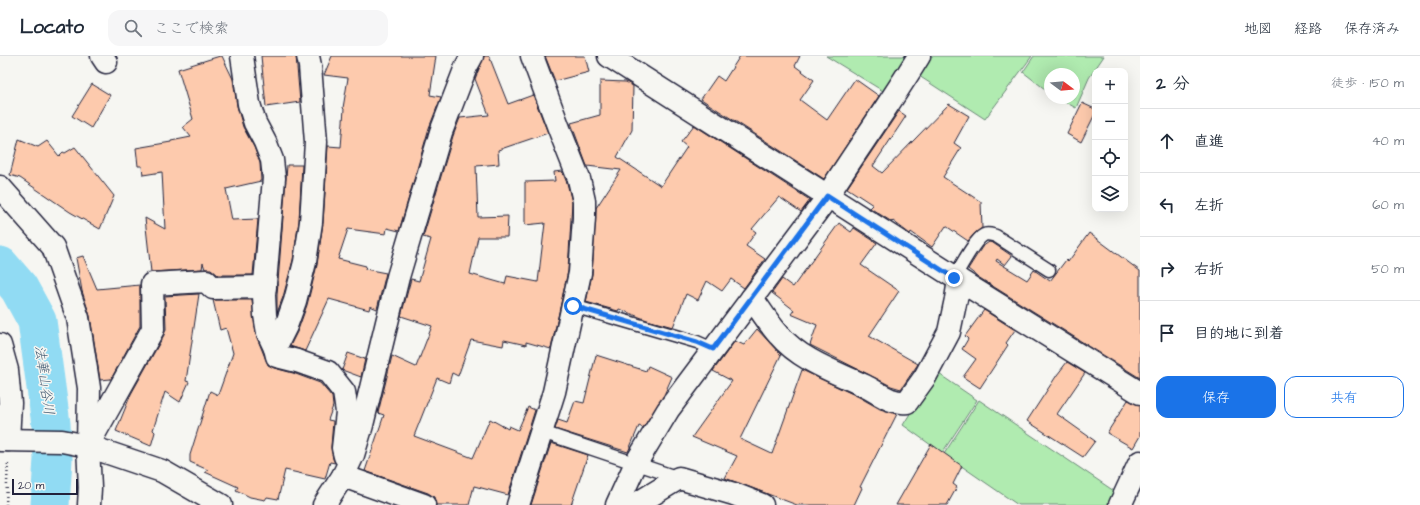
<!DOCTYPE html>
<html lang="ja">
<meta charset="utf-8">
<style>
:root{--surface:#fff;--page:#f6f6f7;--text:#1f2937;--muted:#747a83;--line:#e0e1e3;--accent:#1a73e8}
body{margin:0;font-family:"Architects Daughter","Klee One",sans-serif;background:var(--page);color:var(--text)}
.controls{position:absolute;right:12px;top:12px;display:grid;overflow:hidden;border-radius:8px;box-shadow:0 4px 16px #0002}
.controls button{width:36px;height:36px;display:grid;place-items:center;padding:0;border:0;border-bottom:1px solid var(--line);background:var(--surface);color:var(--text);font:20px sans-serif}
.compass{position:absolute;left:1044px;top:12px;width:36px;height:36px;border-radius:50%;background:var(--surface);box-shadow:0 4px 16px #0002;rotate:106deg}
.scale{position:absolute;left:12px;bottom:10px;width:66px;box-sizing:border-box;padding-left:4px;border:2px solid #22223b;border-top:0;font-size:11px;line-height:14px;white-space:nowrap;color:#22223b;-webkit-text-stroke:3px #f6f6f2;paint-order:stroke}
.stop{position:absolute;width:12px;height:12px;margin:-9px;border:3px solid #1a73e8;border-radius:50%;background:#fff}
.stop.end{background:#1a73e8;border-color:#fff;box-shadow:0 1px 4px #0008}
.list{margin:0;padding:0;list-style:none}
h2{display:flex;justify-content:space-between;align-items:center;height:52px;margin:0;padding:0 16px;font-size:17px}
h2 small{font-size:13px;font-weight:400;color:var(--muted)}
.list li{display:grid;grid-template-columns:26px 1fr auto;gap:12px;align-items:center;box-sizing:border-box;height:64px;padding:0 16px;border-top:1px solid var(--line)}
.list b{display:block;font-size:15px;white-space:nowrap}
.list em{font-size:13px;font-style:normal;color:var(--muted)}
.actions{display:flex;gap:8px;padding:12px 16px}
.actions a{flex:1;padding:9px 0;border:1px solid var(--accent);border-radius:12px;text-align:center;font-size:14px;color:var(--accent)}
.actions .main{background:var(--accent);color:#fff}
.icon{flex:none;width:22px;height:22px;fill:none;stroke:currentColor;stroke-width:2;stroke-linecap:round;stroke-linejoin:round}
.map{position:relative;flex:none;width:1140px;height:449px;overflow:hidden}
header{display:flex;align-items:center;gap:24px;box-sizing:border-box;height:56px;padding:0 20px;background:var(--surface);border-bottom:1px solid var(--line)}
header strong{font-size:19px}
nav{display:flex;gap:22px;margin-inline-start:auto;font-size:14px}
.search{width:280px;height:36px;background:var(--page);display:flex;align-items:center;gap:10px;box-sizing:border-box;padding:0 14px;border-radius:12px;color:var(--muted);font-size:15px}
main{display:flex}
aside{flex:1;background:var(--surface)}
.map>svg:first-child{display:block}
.green{fill:#b0ebb0;stroke:#698676}
.lines{fill:none;stroke-linecap:round;stroke-linejoin:round}
.river{stroke:#91dbf3;stroke-width:39}
.building{fill:#fdcaad;stroke:#22223b}
.lane-casing{stroke:#22223b;stroke-width:15}
.street-casing{stroke:#22223b;stroke-width:25}
.path{stroke:#22223b;stroke-width:2.5;stroke-dasharray:1 3;stroke-linecap:butt}
.lane{stroke:#f6f6f2;stroke-width:12}
.street{stroke:#f6f6f2;stroke-width:22}
.route{stroke:#1a73e8;stroke-width:5}
.labels{text-anchor:middle;stroke-width:3;stroke-linejoin:round;paint-order:stroke}
.water-label{font-size:14px;font-style:italic;fill:#435a72;stroke:#f6f6f2}
</style>
<header>
<strong>Locato</strong>
<div class="search"><svg class="icon" aria-label="search" viewBox="0 0 24 24"><circle cx="10" cy="10" r="6"/><path d="M15 15l6 6"/></svg>ここで検索</div>
<nav><a>地図</a><a>経路</a><a>保存済み</a></nav>
</header>
<main>
<div class="map">
<svg width="1140" height="449" viewBox="0 0 1140 449">
<rect width="100%" height="100%" fill="#f6f6f2"/>
<filter id="ink" filterUnits="userSpaceOnUse"><feTurbulence type="fractalNoise" baseFrequency=".025" numOctaves="2"/><feDisplacementMap in="SourceGraphic" scale="8" xChannelSelector="R" yChannelSelector="G"/><feConvolveMatrix kernelMatrix="1 2 1 2 8 2 1 2 1" color-interpolation-filters="sRGB"/></filter>
<g filter="url(#ink)">
<g class="green">
<path d="M826,0H913L887,36L883,35Z"/>
<path d="M930,0H1032L985,63L916,18Z"/>
<path d="M1034,0H1104L1089,22L1076,52L1058,42H1074V18H1050V37L1023,16Z"/>
<path d="M936,316L977,344L942,397L903,369Z"/>
<path d="M979,344L1117,437L1112,449H1018L944,398Z"/>
</g>
<g class="lines">
<path class="river" d="M0,210L19,232L37,265L51,368L53,403L50,449"/>
</g>
<g class="building">
<path d="M220,0H222L233,23L237,50L243,71L254,91L260,107L261,125L226,133L232,164L258,163L253,219H218L211,213H205L203,207L202,213L151,216L145,162L165,173L162,116L143,119L142,110H138L136,92L171,86V85L191,81L183,71L193,63L178,13Z"/>
<path d="M261,0H296L300,46L266,51Z"/>
<path d="M332,0H436L430,39L441,41L429,72L399,175L387,172L386,178L348,173L338,203L366,210L365,213L386,217L377,253L370,250L369,254L329,243L305,295L290,290L298,274L307,249L317,209L323,167L328,90L341,91L344,53L343,52L348,22L324,19Z"/>
<path d="M484,0H489L508,48L533,39L548,77L498,94L499,108L476,110L478,161L508,160L507,181H478L470,218L505,228L507,220L538,226L545,167L525,169V126L555,125L554,116L562,115L567,127L572,146L568,215L551,293L526,286V289L504,284L503,290L471,284L458,320L452,317L449,327L437,322L414,380L473,402L490,363L508,373L509,370L518,374L528,351L535,354L508,439L474,430L469,449H436L434,441L428,437L365,415L384,359L378,357L392,300L416,311L432,270L401,260L411,223L419,225L431,183L423,181L453,80L460,62L489,59L475,23Z"/>
<path d="M545,0H585L589,16L555,25Z"/>
<path d="M740,0H800L795,10L814,24L800,44L827,64L855,23L879,40L824,123L701,43L717,20L724,25Z"/>
<path d="M600,25L626,26L633,30L632,74L617,101L661,130L687,91L681,86L694,69L810,144L801,156L779,141L752,173L756,176L746,190L765,203L744,232L731,223L722,235L707,225L698,244L686,238L673,271L647,264L619,253L618,255L586,246L592,218L596,152L621,114L587,110L571,67L600,59Z"/>
<path d="M92,28L110,39L91,72L72,60Z"/>
<path d="M1082,47L1095,53V58L1081,86L1067,78Z"/>
<path d="M949,48L969,60L954,87L961,92L943,121L981,146L982,172L975,177L968,185L946,170L932,191L911,176L910,178L893,165L892,166L870,152L873,149L847,132L899,55L906,60L873,110L882,117Z"/>
<path d="M19,83L38,91L47,85L59,100L63,96L65,97L75,91L114,140L100,173L70,156L20,122L10,119Z"/>
<path d="M287,109H302L299,165L293,204L283,241L277,257V239Z"/>
<path d="M839,167L851,176L854,172L877,187L861,209L899,235L869,280L918,308L901,333L891,330L810,289L817,269L791,258L794,254L772,237L782,223L793,231Z"/>
<path d="M1089,177L1140,215V322L978,221L968,213L982,191L989,186L993,187L1012,200L1005,209L997,203L996,205L1027,224L1034,214L1050,225L1066,204L1068,206Z"/>
<path d="M83,200L97,233L140,229V270L111,323L100,324L90,260L82,235L76,202Z"/>
<path d="M199,238L186,325L189,326L180,346L165,336L153,374L155,376L151,390L116,375L131,338L164,279L166,273L165,240Z"/>
<path d="M213,244H252L256,279L268,309L274,312L293,317L320,327L332,341L333,350L328,364L333,365L331,391L333,403L335,407L330,406L325,423L285,414L278,443L267,441L265,444L250,441L236,434L238,431L205,416L208,414L190,406V399L210,335L218,339L233,297L226,272L220,274Z"/>
<path d="M984,254L1015,274L1006,287L1008,289L980,332L963,321L976,303L962,293L968,283L965,280Z"/>
<path d="M757,273L781,299L740,383L772,398L802,314L859,341L880,353L897,358L860,431L862,432L854,449H797L725,422L737,400L692,381L732,325L713,315L735,285L744,289Z"/>
<path d="M348,297L365,303L361,321L342,314Z"/>
<path d="M596,299L646,315L648,310L672,321L664,339L643,372L639,370L628,396L555,373L558,364L567,367L575,345L584,347Z"/>
<path d="M1067,306L1085,317L1057,358L1095,385L1083,401L1027,365L1057,319Z"/>
<path d="M1128,344L1140,349V380L1133,392L1107,377Z"/>
<path d="M551,387L588,399L571,449H531Z"/>
<path d="M931,388L962,410L953,428L957,431L947,449H896Z"/>
</g>
<g class="lines">
<defs>
<g id="lane">
<path d="M954,222C960,212 975,183 984,179C988,177 992,179 996,180L1049,214"/>
<path d="M573,250L697,286L713,293"/>
<path d="M542,376L679,422"/>
</g>
<g id="street">
<path d="M102,0L106,6"/>
<path d="M242,0L249,48L255,67L265,86L272,104L274,122L264,239L265,259L268,277L275,292"/>
<path d="M308,0L310,10L316,86L311,166L305,206L295,245L286,270L275,292L277,300L297,305L328,316L344,336L347,356L343,392L345,400"/>
<path d="M609,0L959,224L1140,337"/>
<path d="M0,131L53,191L78,262L89,332L88,390L90,432L89,449"/>
<path d="M752,242C761,255 769,268 779,279C801,305 836,316 865,330C879,337 891,348 907,346L925,321L949,276L956,243L959,224"/>
<path d="M0,289L7,314L10,347L8,384"/>
<path d="M0,384L62,385L88,390L162,415L221,449"/>
<path d="M88,389L153,273L152,228L206,225L213,232L265,231"/>
<path d="M343,420L424,449"/>
<path d="M324,449L343,420L353,399L362,369L398,221L441,76L466,11L472,0"/>
<path d="M518,449L554,336L580,217L584,162V145L579,123L560,75L532,0"/>
<path d="M617,449L636,407L668,354L821,150C853,99 888,51 919,0"/>
<path d="M635,449L679,422L734,438L762,449"/>
<path d="M1120,449L1140,406"/>
</g>
</defs>
<use href="#lane" class="lane-casing"/>
<use href="#street" class="street-casing"/>
<path class="path" d="M6,449L8,405"/>
<use href="#lane" class="lane"/>
<use href="#street" class="street"/>
</g>
</g>
<g class="lines" filter="url(#ink)">
<path class="route" d="M573,250L697,286L713,293L827,140L954,222"/>
</g>
<g class="labels">
<g class="water-label">
<text transform="translate(45 324) rotate(82)" y="5">法華山谷川</text>
</g>
</g>
</svg>
<div class="controls">
<button>+</button>
<button>−</button>
<button><svg class="icon" aria-label="locate" viewBox="0 0 24 24"><circle cx="12" cy="12" r="6"/><path d="M12 2v4M12 18v4M2 12h4M18 12h4"/></svg></button>
<button><svg class="icon" aria-label="layers" viewBox="0 0 24 24"><path d="M12 4l9 5-9 5-9-5zM3 14l9 5 9-5"/></svg></button>
</div>
<svg class="compass" viewBox="-18 -18 36 36"><path d="M0-13l5 13h-10z" fill="#e53935"/><path d="M0 13l5-13h-10z" fill="#747a83"/></svg>
<div class="scale">20 m</div>
<div class="stop" style="left:573px;top:250px"></div>
<div class="stop end" style="left:954px;top:222px"></div>
</div>
<aside>
<h2>2 分<small>徒歩 · 150 m</small></h2>
<ul class="list">
<li><svg class="icon" aria-label="ahead" viewBox="0 0 24 24"><path d="M12 20V5M6 11l6-6 6 6"/></svg><div><b>直進</b></div><em>40 m</em></li>
<li><svg class="icon" aria-label="left" viewBox="0 0 24 24"><path d="M17 20v-9H6M10 6l-5 5 5 5"/></svg><div><b>左折</b></div><em>60 m</em></li>
<li><svg class="icon" aria-label="right" viewBox="0 0 24 24"><path d="M7 20v-9h11M14 6l5 5-5 5"/></svg><div><b>右折</b></div><em>50 m</em></li>
<li><svg class="icon" aria-label="arrive" viewBox="0 0 24 24"><path d="M6 21V4h12l-3 4 3 4H6"/></svg><div><b>目的地に到着</b></div></li>
</ul>
<div class="actions"><a class="main">保存</a><a>共有</a></div>
</aside>
</main>
